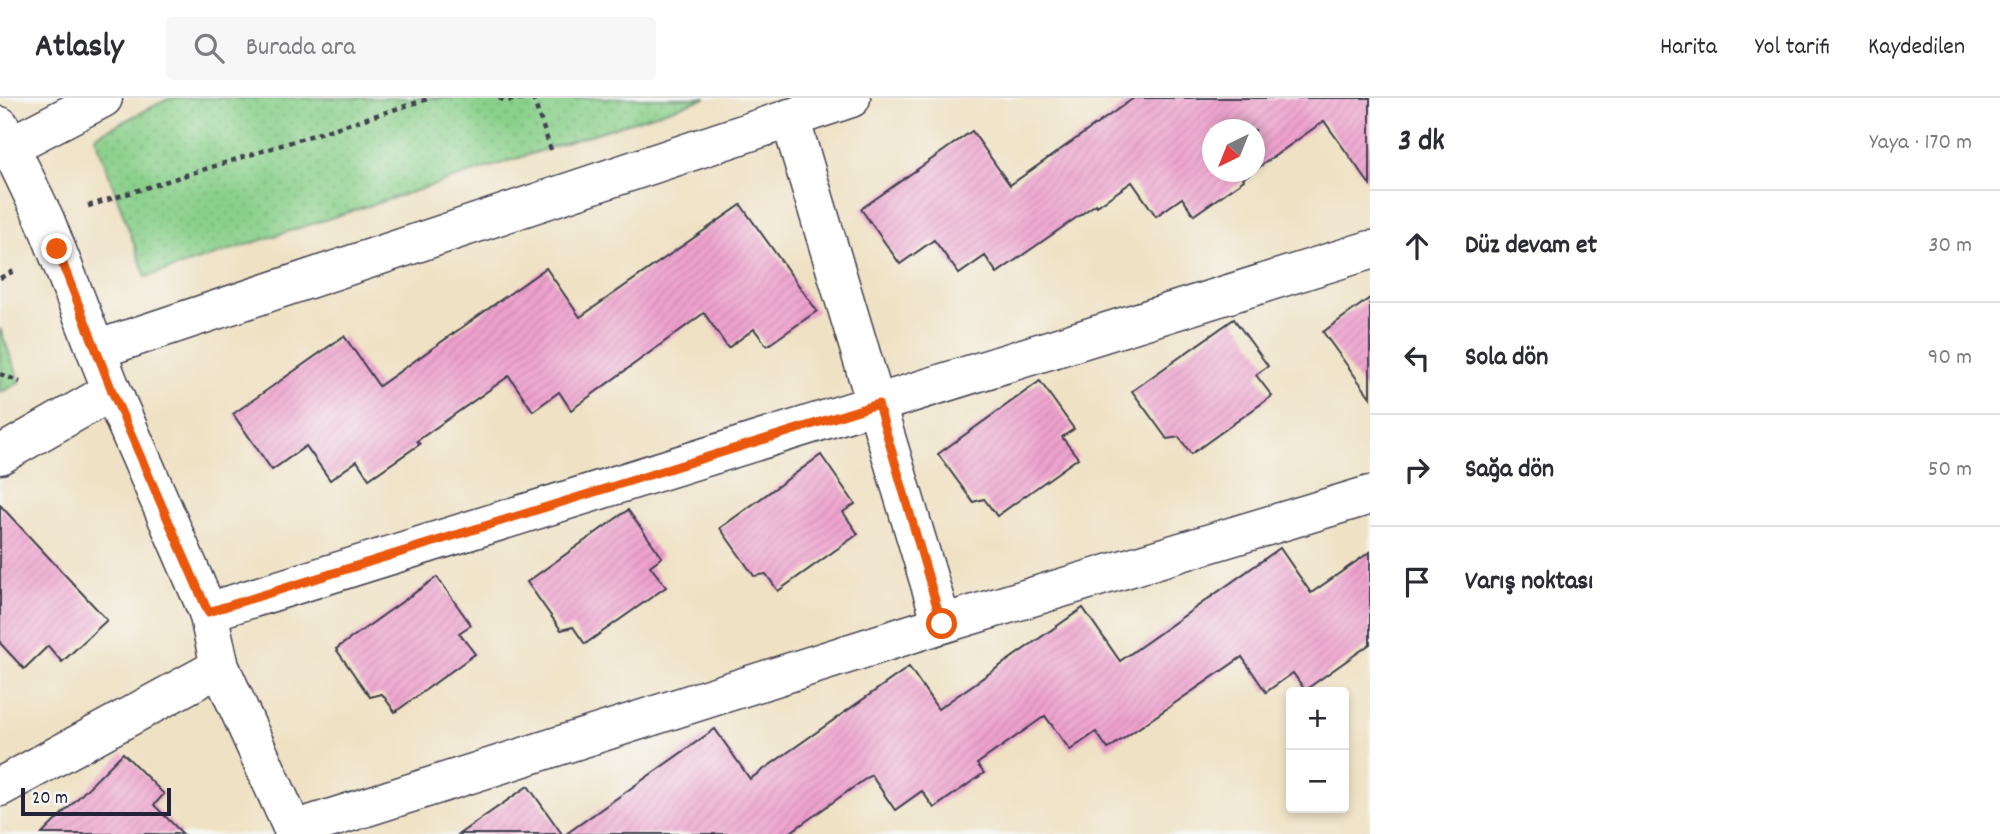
<!DOCTYPE html>
<html lang="tr">
<meta charset="utf-8">
<style>
:root{--surface:#fff;--page:#f7f7f7;--text:#2b2b33;--muted:#7c7c81;--line:#e1e1e2}
body{margin:0;font-family:Dekko,sans-serif;background:var(--page);color:var(--text)}
.controls{position:absolute;right:21px;bottom:21px;display:grid;overflow:hidden;border-radius:7px;box-shadow:0 4px 10px #0003}
.controls button{width:63px;height:63px;display:grid;place-items:center;padding:0;border:0;border-bottom:2px solid var(--line);background:var(--surface);color:var(--text);font:35px sans-serif}
.compass{position:absolute;left:1202px;top:21px;width:63px;height:63px;border-radius:50%;background:var(--surface);box-shadow:0 4px 10px #0003;rotate:223deg}
.scale{position:absolute;left:21px;bottom:18px;width:150px;box-sizing:border-box;padding-left:7px;border:4px solid #22223b;border-top:0;font-size:19px;line-height:24px;white-space:nowrap;color:#22223b;-webkit-text-stroke:5px #f6f6f2;paint-order:stroke}
.stop{position:absolute;width:21px;height:21px;margin:-16px;border:5px solid #ea580c;border-radius:50%;background:#fff}
.stop.end{background:#ea580c;border-color:#fff;box-shadow:0 2px 7px #0008}
.list{margin:0;padding:0;list-style:none}
h2{display:flex;justify-content:space-between;align-items:center;height:91px;margin:0;padding:0 28px;font-size:30px}
h2 small{font-size:23px;font-weight:400;color:var(--muted)}
.list li{display:grid;grid-template-columns:46px 1fr auto;gap:21px;align-items:center;box-sizing:border-box;height:112px;padding:0 28px;border-top:2px solid var(--line)}
.list b{display:block;font-size:26px;white-space:nowrap}
.list em{font-size:23px;font-style:normal;color:var(--muted)}
.icon{flex:none;width:38px;height:38px;fill:none;stroke:currentColor;stroke-width:2;stroke-linecap:round;stroke-linejoin:round}
.map{position:relative;flex:none;width:1370px;height:736px;overflow:hidden}
header{display:flex;align-items:center;gap:42px;box-sizing:border-box;height:98px;padding:0 35px;background:var(--surface);border-bottom:2px solid var(--line)}
header strong{font-size:33px}
nav{display:flex;gap:38px;margin-inline-start:auto;font-size:24px}
.search{width:490px;height:63px;background:var(--page);display:flex;align-items:center;gap:18px;box-sizing:border-box;padding:0 24px;border-radius:7px;color:var(--muted);font-size:26px}
main{display:flex}
aside{flex:1;background:var(--surface)}
.map>svg:first-child{display:block}
.park{fill:url(#park-dots);stroke:#567963;stroke-width:2}
.building{fill:url(#building-hatch)}
.lines{fill:none;stroke-linecap:round;stroke-linejoin:round}
.minor-casing{stroke:#413f4f;stroke-width:41}
.path{stroke:#413f4f;stroke-width:4.5;stroke-dasharray:5 5;stroke-linecap:butt}
.minor{stroke:#fff;stroke-width:38}
.route{stroke:#ea580c;stroke-width:9}
</style>
<header>
<strong>Atlasly</strong>
<div class="search"><svg class="icon" aria-label="search" viewBox="0 0 24 24"><circle cx="10" cy="10" r="6"/><path d="M15 15l6 6"/></svg>Burada ara</div>
<nav><a>Harita</a><a>Yol tarifi</a><a>Kaydedilen</a></nav>
</header>
<main>
<div class="map">
<svg width="1370" height="736" viewBox="0 0 1370 736">
<defs>
<pattern id="park-dots" width="8" height="8" patternUnits="userSpaceOnUse" patternTransform="scale(1.75)"><rect width="8" height="8" fill="#8ad08b"/><path d="M2 2h.1M6 6h.1" fill="none" stroke="#77b279" stroke-width="1.8" stroke-linecap="round"/></pattern>
<pattern id="building-hatch" width="6" height="6" patternUnits="userSpaceOnUse" patternTransform="scale(1.75)"><rect width="6" height="6" fill="#eea1cd"/><path d="M-1 1l2-2M0 6l6-6M5 7l2-2" fill="none" stroke="#cc8ab1"/></pattern>
</defs>
<rect width="100%" height="100%" fill="#f6f6f2"/>
<filter id="ink" filterUnits="userSpaceOnUse"><feTurbulence type="fractalNoise" baseFrequency=".0143" numOctaves="2"/><feDisplacementMap in="SourceGraphic" scale="14" xChannelSelector="R" yChannelSelector="G"/><feConvolveMatrix kernelMatrix="1 2 1 2 8 2 1 2 1" color-interpolation-filters="sRGB"/></filter>
<filter id="wash" filterUnits="userSpaceOnUse"><feTurbulence type="fractalNoise" baseFrequency=".00686" numOctaves="4" result="noise"/><feDisplacementMap in="SourceGraphic" scale="28" xChannelSelector="R" yChannelSelector="G"/><feGaussianBlur stdDeviation="1.57" result="paint"/><feColorMatrix in="noise" values="0 0 0 0 0 0 0 0 0 0 0 0 0 0 0 0 0 1.4 0 .05"/><feComposite in="paint" operator="in"/></filter>
<g filter="url(#wash)">
<rect width="100%" height="100%" fill="#efe1c3"/>
<g class="park">
<path d="M170,0H706L146,179L95,38Z"/>
<path d="M0,230L20,284L0,295Z"/>
</g>
<g id="blocks">
<g class="building">
<path d="M1134,0H1370V87L1324,23L1255,72V32H1213V74H1252L1243,80L1244,82L1194,117L1182,100L1156,118L1132,84L1097,108L1096,106L997,175L985,158L959,176L934,142L900,166L861,111L972,33L1010,87Z"/>
<path d="M741,107L817,213L767,248L754,231L728,250L704,215L571,312L559,294L533,313L509,278L417,343L420,346L369,381L357,363L330,382L306,348L272,372L233,316L344,238L379,288L546,170L580,219Z"/>
<path d="M1370,200V299L1323,234Z"/>
<path d="M1234,221L1268,268L1256,277L1272,298L1191,356L1179,339L1167,341L1132,293Z"/>
<path d="M1040,283L1074,331L1062,339L1078,360L997,418L984,401L973,404L938,356Z"/>
<path d="M821,357L855,406L843,414L858,436L778,493L766,476L754,478L720,430Z"/>
<path d="M0,407L107,522L62,564L48,548L24,571L0,545Z"/>
<path d="M628,412L662,459L650,468L666,489L585,546L573,529L561,532L527,484Z"/>
<path d="M1280,450L1311,495L1370,454V546L1305,592L1293,575L1266,594L1242,559L1108,651L1096,634L1070,652L1045,618L977,666L984,675L934,710L922,693L895,712L871,677L788,736H566L715,631L750,681L909,569L938,611L1083,510L1120,563Z"/>
<path d="M437,479L471,527L459,535L475,556L395,614L382,596L370,599L336,551Z"/>
<path d="M123,655L164,696L154,707L183,736H42Z"/>
<path d="M528,688L562,736H459Z"/>
</g>
</g>
</g>
<g filter="url(#ink)">
<use href="#blocks" fill-opacity="0" stroke="#413f4f" stroke-width="2"/>
<g class="lines">
<defs>
<g id="minor">
<path d="M790,20L942,526L1370,397"/>
<path d="M0,28L45,122L112,293L208,514L220,569L295,736"/>
<path d="M10,48L103,0"/>
<path d="M96,252L851,0"/>
<path d="M0,357L112,293"/>
<path d="M208,514L1370,152"/>
<path d="M0,689L220,569"/>
<path d="M294,732L942,526"/>
</g>
</defs>
<use href="#minor" class="minor-casing"/>
<g class="path">
<path d="M499,0L505,3L529,0"/>
<path d="M533,0L551,52"/>
<path d="M88,108L431,0"/>
<path d="M0,180L16,172"/>
<path d="M0,276L20,284"/>
</g>
<use href="#minor" class="minor"/>
</g>
</g>
<g class="lines" filter="url(#ink)">
<path class="route" d="M57,151L112,293L208,514L878,306L942,526"/>
</g>
</svg>
<div class="controls">
<button>+</button>
<button>−</button>
</div>
<svg class="compass" viewBox="-18 -18 36 36"><path d="M0-13l5 13h-10z" fill="#e53935"/><path d="M0 13l5-13h-10z" fill="#7c7c81"/></svg>
<div class="scale">20 m</div>
<div class="stop" style="left:942px;top:526px"></div>
<div class="stop end" style="left:57px;top:151px"></div>
</div>
<aside>
<h2>3 dk<small>Yaya · 170 m</small></h2>
<ul class="list">
<li><svg class="icon" aria-label="ahead" viewBox="0 0 24 24"><path d="M12 20V5M6 11l6-6 6 6"/></svg><div><b>Düz devam et</b></div><em>30 m</em></li>
<li><svg class="icon" aria-label="left" viewBox="0 0 24 24"><path d="M17 20v-9H6M10 6l-5 5 5 5"/></svg><div><b>Sola dön</b></div><em>90 m</em></li>
<li><svg class="icon" aria-label="right" viewBox="0 0 24 24"><path d="M7 20v-9h11M14 6l5 5-5 5"/></svg><div><b>Sağa dön</b></div><em>50 m</em></li>
<li><svg class="icon" aria-label="arrive" viewBox="0 0 24 24"><path d="M6 21V4h12l-3 4 3 4H6"/></svg><div><b>Varış noktası</b></div></li>
</ul>
</aside>
</main>
